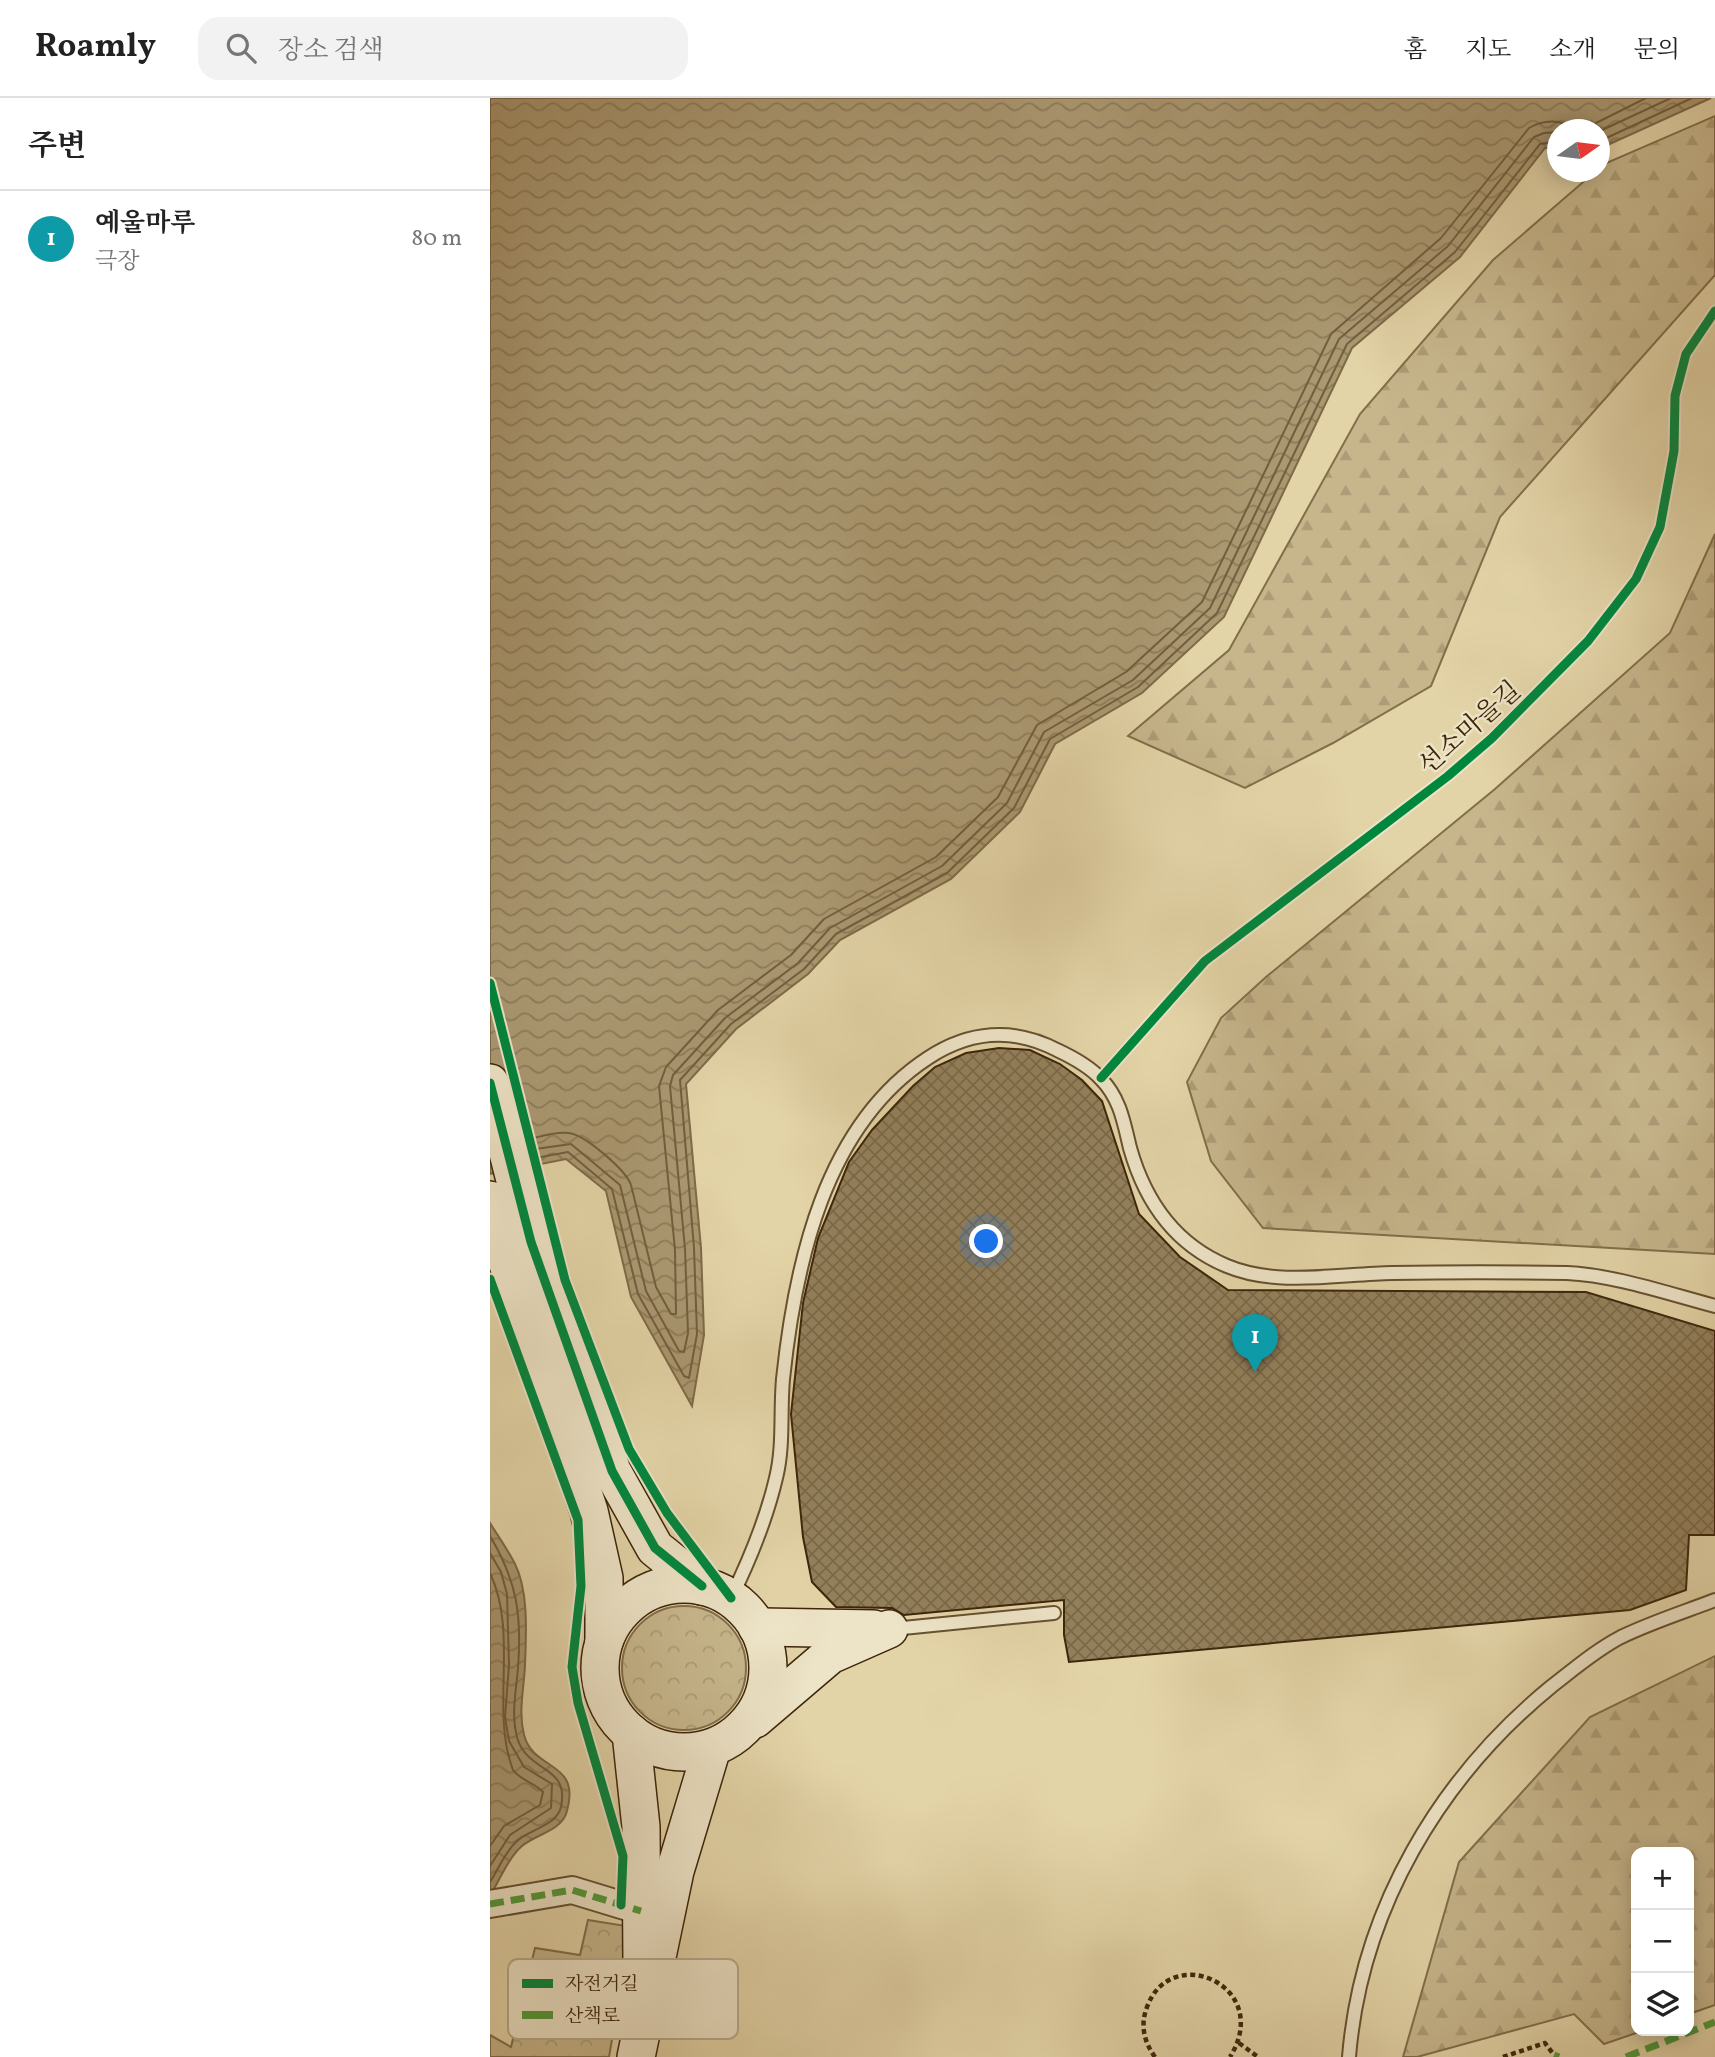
<!DOCTYPE html>
<html lang="ko">
<meta charset="utf-8">
<style>
:root{--surface:#fff;--page:#f2f2f2;--text:#222;--muted:#767676;--line:#e0e0e0;--accent:#0f766e}
body{margin:0;font-family:Vollkorn,"Noto Serif KR",serif;background:var(--page);color:var(--text)}
.controls{position:absolute;right:21px;bottom:21px;display:grid;overflow:hidden;border-radius:14px;box-shadow:0 4px 18px #0003}
.controls button{width:63px;height:63px;display:grid;place-items:center;padding:0;border:0;border-bottom:2px solid var(--line);background:var(--surface);color:var(--text);font:35px sans-serif}
.compass{position:absolute;left:1057px;top:21px;width:63px;height:63px;border-radius:50%;background:var(--surface);box-shadow:0 4px 18px #0003;rotate:76deg}
.you{position:absolute;left:497px;top:1144px;width:24px;height:24px;margin:-18px;border:5px solid #fff;border-radius:50%;background:#1a73e8;box-shadow:0 0 0 10px #1a73e833}
.badge{display:grid;place-items:center;width:46px;height:46px;border-radius:50%;background:var(--accent);color:#fff;font-size:23px;font-weight:700}
.pin{position:absolute;translate:-50% -58px;filter:drop-shadow(0 2px 4px #0008)}
.pin::after{content:'';position:absolute;top:37px;width:24px;height:21px;background:inherit;clip-path:polygon(0 0,100% 0,50% 100%)}
.list{margin:0;padding:0;list-style:none}
h2{display:flex;justify-content:space-between;align-items:center;height:91px;margin:0;padding:0 28px;font-size:30px}
h2 small{font-size:23px;font-weight:400;color:var(--muted)}
.list li{display:grid;grid-template-columns:46px 1fr auto;gap:21px;align-items:center;box-sizing:border-box;height:98px;padding:0 28px;border-top:2px solid var(--line)}
.list b{display:block;font-size:26px;white-space:nowrap}
.list p{margin:0;font-size:23px;white-space:nowrap;color:var(--muted)}
.list em{font-size:23px;font-style:normal;color:var(--muted)}
.icon{flex:none;width:38px;height:38px;fill:none;stroke:currentColor;stroke-width:2;stroke-linecap:round;stroke-linejoin:round}
.map{position:relative;flex:none;width:1225px;height:1959px;overflow:hidden}
header{display:flex;align-items:center;gap:42px;box-sizing:border-box;height:98px;padding:0 35px;background:var(--surface);border-bottom:2px solid var(--line)}
header strong{font-size:33px}
nav{display:flex;gap:38px;margin-inline-start:auto;font-size:24px}
.search{width:490px;height:63px;background:var(--page);display:flex;align-items:center;gap:18px;box-sizing:border-box;padding:0 24px;border-radius:21px;color:var(--muted);font-size:26px}
main{display:flex}
aside{flex:1;background:var(--surface)}
.map>svg:first-child{display:block}
.forest{fill:url(#forest-firs);stroke:#826e4a;stroke-width:2}
.park{fill:url(#park-crowns);stroke:#826e4a;stroke-width:2}
.water{fill:url(#water-waves);stroke:#7e6a47;stroke-width:2}
.lines{fill:none;stroke-linecap:round;stroke-linejoin:round}
.shore{stroke:#735e3d;stroke-width:2}
.building{fill:url(#building-cross-hatch);stroke:#3c2509;stroke-width:2}
.lane-casing{stroke:#665130;stroke-width:16}
.street-casing{stroke:#665130;stroke-width:30}
.secondary-casing{stroke:#3c2509;stroke-width:40}
.path{stroke:#3c2509;stroke-width:4.5;stroke-dasharray:5 3.5;stroke-linecap:butt}
.lane{stroke:#ede3c6;stroke-width:12}
.street{stroke:#ede3c6;stroke-width:26}
.secondary{stroke:#ede3c6;stroke-width:37}
.quiet{stroke:#529b3b;stroke-width:7;stroke-dasharray:14 7;stroke-linecap:butt}
.cycleway-casing{stroke:#ede3c6;stroke-width:13}
.cycleway{stroke:#00873e;stroke-width:9}
.labels{text-anchor:middle;stroke-width:5;stroke-linejoin:round;paint-order:stroke}
.street-label{font-size:26px;fill:#3c2509;stroke:#ede3c6}
.key{fill:#ede3c6;stroke:#b8aa8d;stroke-width:2}
.key-label{font-size:19px;fill:#3c2509}
</style>
<header>
<strong>Roamly</strong>
<div class="search"><svg class="icon" aria-label="search" viewBox="0 0 24 24"><circle cx="10" cy="10" r="6"/><path d="M15 15l6 6"/></svg>장소 검색</div>
<nav><a>홈</a><a>지도</a><a>소개</a><a>문의</a></nav>
</header>
<main>
<aside>
<h2>주변<small></small></h2>
<ul class="list">
<li><span class="badge" style="background:#0f9aa8">1</span><div><b>예울마루</b><p>극장</p></div><em>80 m</em></li>
</ul>
</aside>
<div class="map">
<svg width="1225" height="1959" viewBox="0 0 1225 1959">
<defs>
<pattern id="forest-firs" width="22" height="20" patternUnits="userSpaceOnUse" patternTransform="scale(1.75)"><rect width="22" height="20" fill="#c7b68c"/><path d="M5 1l3.5 6h-7zM16 11l3.5 6h-7z" fill="#ac9c77"/></pattern>
<pattern id="park-crowns" width="20" height="18" patternUnits="userSpaceOnUse" patternTransform="scale(1.75)"><rect width="20" height="18" fill="#c7b68c"/><path d="M2 6a3 3 0 1 1 6 0M12 15a3 3 0 1 1 6 0" fill="none" stroke="#ac9c77"/></pattern>
<pattern id="water-waves" width="16" height="10" patternUnits="userSpaceOnUse" patternTransform="scale(1.75)"><rect width="16" height="10" fill="#aa9871"/><path d="M0 5q4-4 8 0t8 0" fill="none" stroke="#8c7c5b"/></pattern>
<pattern id="building-cross-hatch" width="8" height="8" patternUnits="userSpaceOnUse" patternTransform="scale(1.75)"><rect width="8" height="8" fill="#93805b"/><path d="M0 0l8 8M0 8l8-8" fill="none" stroke="#796949"/></pattern>
</defs>
<rect width="100%" height="100%" fill="#e3d4a7"/>
<filter id="stains"><feTurbulence type="fractalNoise" baseFrequency=".00286" numOctaves="4"/><feColorMatrix values="0 0 0 0 .2 0 0 0 0 .09 0 0 0 0 .02 0 0 0 .5 -.17"/></filter>
<radialGradient id="worn" r=".72"><stop offset=".6" stop-color="#630" stop-opacity="0"/><stop offset="1" stop-color="#630" stop-opacity=".3"/></radialGradient>
<g class="forest">
<path d="M1225,18V177L1010,419L941,588L843,645L755,690L638,638L739,552L870,316L1003,162L1114,66Z"/>
<path d="M1225,436V1156L773,1130L721,1063L697,984L731,920L776,879L1005,691L1180,535Z"/>
<path d="M1225,1558V1907L1199,1916V1754H1146V1933H1152L1114,1946L1084,1916L927,1959H913L969,1764L1100,1619Z"/>
</g>
<g class="park">
<circle cx="194" cy="1570" r="62"/>
<path d="M98,1822L136,1828L132,1883L119,1959H0V1937L21,1949L45,1850L90,1857Z"/>
</g>
<g class="water">
<path d="M0,0H1221L1111,50L1110,32H1068L1067,50H1055L970,159L862,250L734,519L652,595L565,646L530,714L461,781L350,842L318,876L246,931L196,986L211,1150L214,1237L202,1308L141,1199L116,1093L76,1061L0,1076Z"/>
<path d="M0,1425C8,1438 18,1452 25,1466C39,1494 36,1537 35,1567C34,1591 28,1613 34,1637C44,1674 91,1662 77,1713C72,1733 46,1736 32,1748C19,1759 9,1783 0,1798Z"/>
</g>
<g class="lines">
<g class="shore">
<path d="M1092,32L1156,0"/>
<path d="M1110,33L1181,0"/>
<path d="M1110,43L1202,0"/>
<path d="M36,1042C49,1039 65,1033 79,1035C95,1037 136,1072 141,1087L166,1189L181,1216H186L185,1152L169,988L176,969L228,912L301,857L334,821L446,759L508,699L547,627L636,574L712,504L841,236L951,140L1039,30C1054,21 1072,21 1085,32"/>
<path d="M38,1052L81,1046L130,1087L156,1193L189,1253L194,1254L198,1235L195,1151L180,988L183,977L235,920L308,865L340,830L452,768L517,705L554,634L643,582L720,510L849,241L958,148L1044,39L1054,35L1068,34"/>
<path d="M40,1061L78,1054L122,1091L148,1196L194,1278L199,1280L207,1236L204,1150L190,982L241,926L314,871L346,836L457,775L524,710L560,641L648,589L727,515L857,246L965,154L1050,46L1068,43"/>
<path d="M0,1438C27,1483 32,1517 28,1570C26,1594 21,1616 27,1639C37,1676 80,1666 71,1709C66,1729 38,1731 26,1744C15,1754 8,1772 0,1784"/>
<path d="M0,1455L11,1474L17,1496L19,1567L15,1619L19,1643L34,1669L62,1686L61,1710L20,1737L0,1768"/>
<path d="M0,1475C29,1536 0,1612 23,1672C30,1682 45,1685 53,1694L50,1707L14,1728L0,1748"/>
</g>
</g>
<path class="building" d="M509,950L540,952L570,966L592,982L612,1003L649,1116L690,1159L738,1192L1096,1194L1225,1233V1437H1199L1196,1492L1140,1512L579,1564L574,1537V1502L414,1517L402,1510L346,1509L322,1484L313,1439L301,1316L313,1205L328,1140L359,1064L382,1032L423,988L445,969L476,955Z"/>
<g class="lines">
<defs>
<g id="lane">
<path d="M241,1500C260,1461 276,1423 286,1380C294,1348 290,1314 293,1281C305,1167 334,1028 438,960C479,933 523,929 567,952C582,959 600,969 611,981C630,1000 634,1025 640,1050C655,1103 684,1146 737,1168C787,1189 849,1176 902,1175C960,1174 1019,1174 1077,1175C1124,1177 1179,1196 1225,1208"/>
<path d="M403,1531L564,1515"/>
<path d="M859,1959C871,1812 949,1680 1062,1588C1084,1571 1106,1552 1131,1539C1162,1524 1194,1514 1225,1502"/>
</g>
<path id="street" d="M0,1806L82,1792L151,1813"/>
<g id="secondary">
<path d="M0,985L41,1144L122,1373L165,1450L212,1488"/>
<path d="M0,1102L14,1154L99,1413L114,1480V1543"/>
<circle cx="194" cy="1570" r="84"/>
<path d="M267,1529L384,1531"/>
<path d="M265,1621L340,1557L399,1531"/>
<path d="M141,1635L151,1729L152,1865"/>
<path d="M146,1959L185,1773L222,1650"/>
</g>
</defs>
<use href="#lane" class="lane-casing"/>
<use href="#street" class="street-casing"/>
<use href="#secondary" class="secondary-casing"/>
<g class="path">
<path d="M749,1945L768,1959"/>
<path d="M665,1959C654,1944 650,1927 657,1909C681,1843 784,1888 740,1959"/>
<path d="M1013,1959L1055,1945L1064,1957"/>
</g>
<use href="#lane" class="lane"/>
<use href="#street" class="street"/>
<use href="#secondary" class="secondary"/>
<g class="quiet">
<path d="M0,1806L82,1792L151,1813"/>
<path d="M1064,1957L1069,1959"/>
<path d="M1136,1959L1225,1924"/>
</g>
<defs>
<g id="cycleway">
<path d="M0,885L75,1182L139,1351L177,1415L241,1500"/>
<path d="M611,980L715,863L958,678L1002,640L1098,543L1146,481L1170,429L1184,353L1185,298L1196,256L1225,213"/>
<path d="M0,985L41,1144L122,1373L165,1450L212,1488"/>
<path d="M0,1181L88,1422L91,1488L82,1569L88,1605L133,1758L131,1807"/>
</g>
</defs>
<use href="#cycleway" class="cycleway-casing"/>
<use href="#cycleway" class="cycleway"/>
</g>
<g class="labels">
<g class="street-label">
<text transform="translate(979 629) rotate(-41)" y="9">선소마을길</text>
</g>
</g>
<rect x="18" y="1861" width="230" height="80" rx="10" class="key"/>
<rect x="32" y="1881" width="31" height="9" fill="#00873e"/>
<rect x="32" y="1913" width="31" height="8" fill="#529b3b"/>
<g class="key-label">
<text x="75" y="1892">자전거길</text>
<text x="75" y="1924">산책로</text>
</g>
<rect width="100%" height="100%" filter="url(#stains)"/>
<rect width="100%" height="100%" fill="url(#worn)"/>
</svg>
<div class="controls">
<button>+</button>
<button>−</button>
<button><svg class="icon" aria-label="layers" viewBox="0 0 24 24"><path d="M12 4l9 5-9 5-9-5zM3 14l9 5 9-5"/></svg></button>
</div>
<svg class="compass" viewBox="-18 -18 36 36"><path d="M0-13l5 13h-10z" fill="#e53935"/><path d="M0 13l5-13h-10z" fill="#767676"/></svg>
<div class="you"></div>
<div class="pin badge" style="left:765px;top:1274px;background:#0f9aa8">1</div>
</div>
</main>
